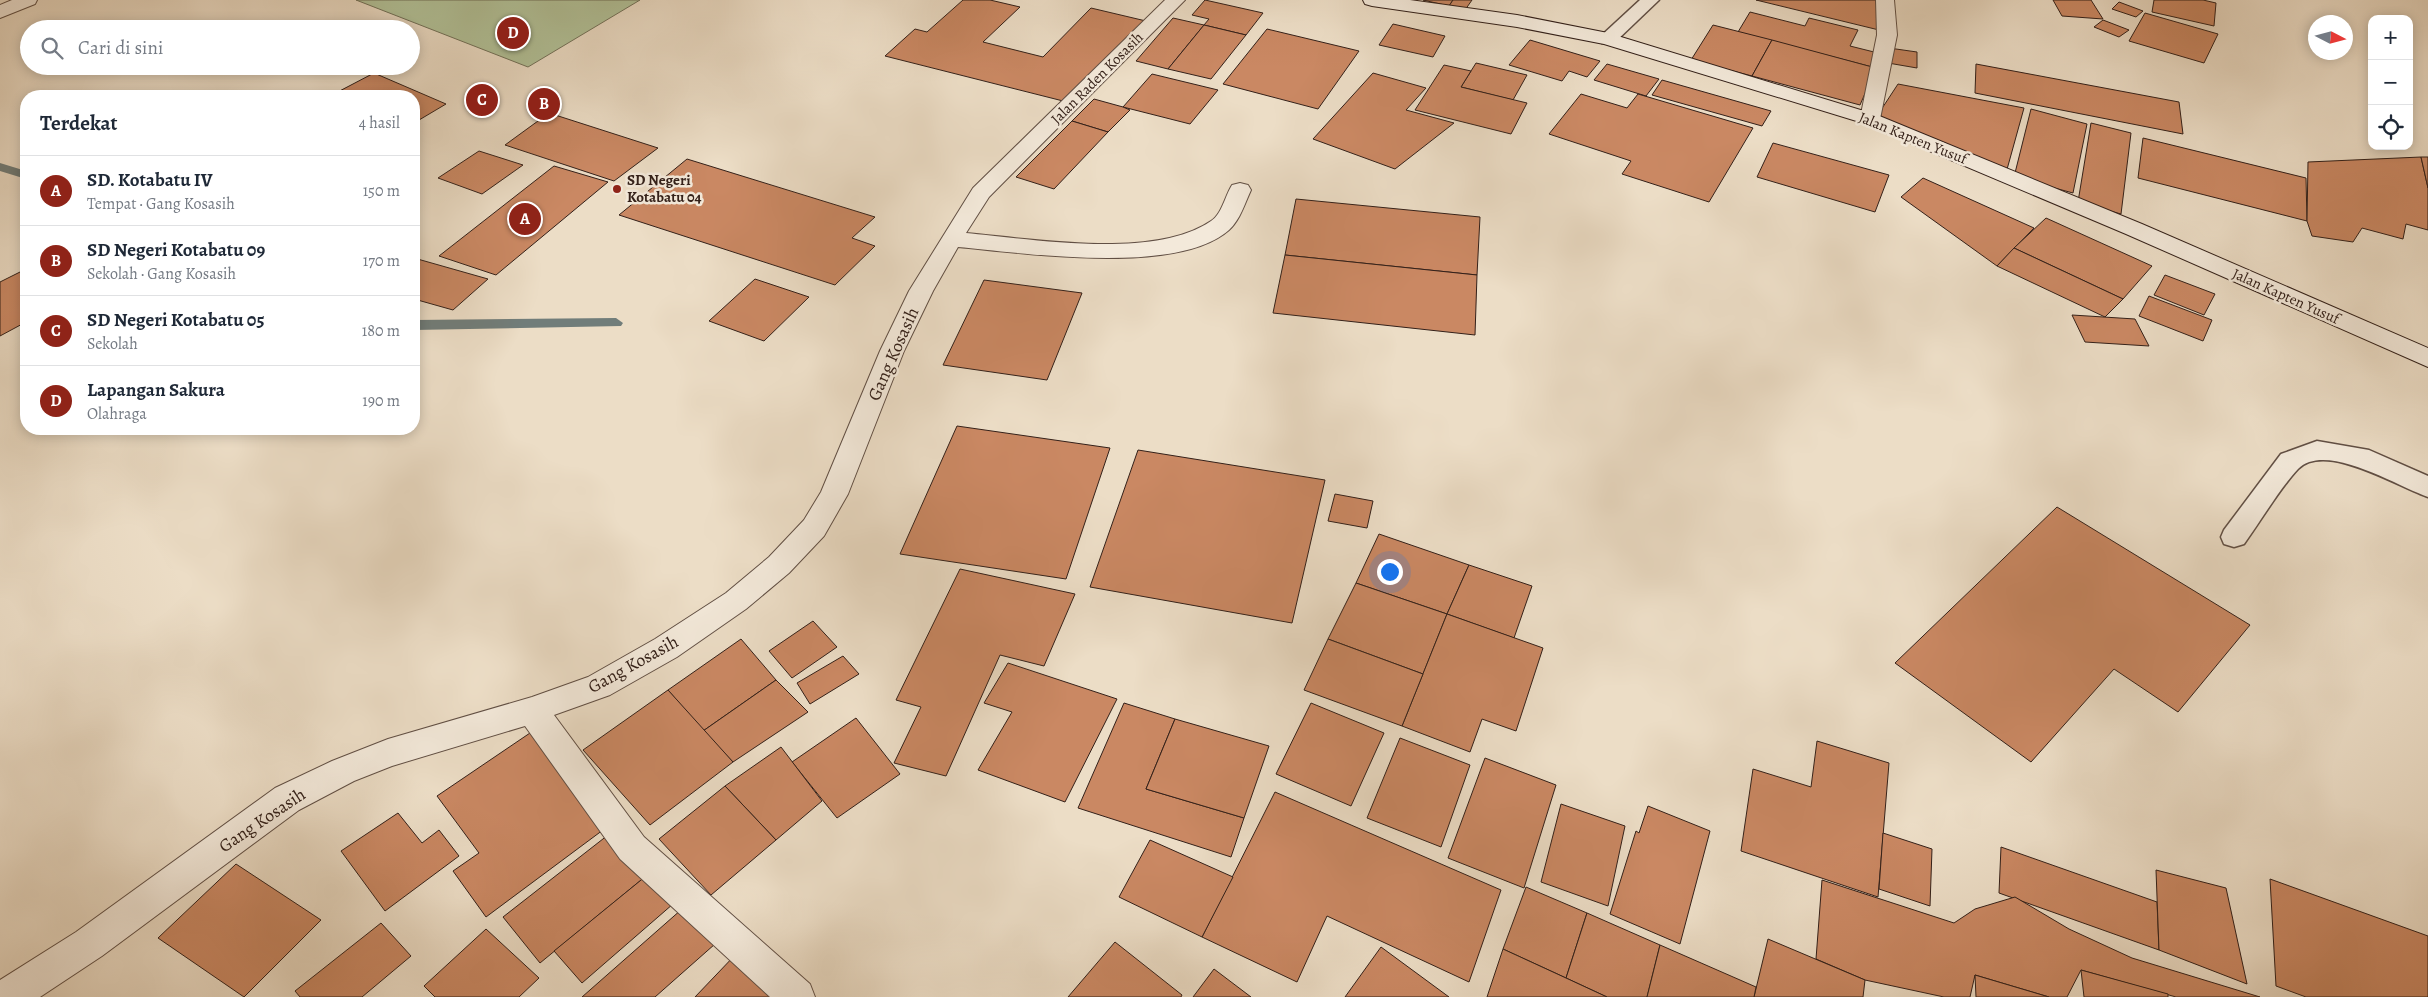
<!DOCTYPE html>
<html lang="id">
<meta charset="utf-8">
<style>
:root{--surface:#fff;--page:#f2f2f3;--text:#1f2937;--muted:#747a83;--line:#e0e1e3;--accent:#8f2418}
body{margin:0;font-family:Alegreya,serif;background:var(--page);color:var(--text)}
.controls{position:absolute;right:15px;top:15px;display:grid;overflow:hidden;border-radius:10px;box-shadow:0 2px 12px #0003}
.controls button{width:45px;height:45px;display:grid;place-items:center;padding:0;border:0;border-bottom:1px solid var(--line);background:var(--surface);color:var(--text);font:25px sans-serif}
.compass{position:absolute;left:2308px;top:15px;width:45px;height:45px;border-radius:50%;background:var(--surface);box-shadow:0 2px 12px #0003;rotate:96deg}
.you{position:absolute;left:1389px;top:571px;width:18px;height:18px;margin:-12px;border:4px solid #fff;border-radius:50%;background:#1a73e8;box-shadow:0 0 0 8px #1a73e833}
.badge{display:grid;place-items:center;width:32px;height:32px;border-radius:50%;background:var(--accent);color:#fff;font-size:16px;font-weight:700}
.pin{position:absolute;translate:-50% -50%;border:2px solid #fff;box-shadow:0 1px 5px #0006}
.list{margin:0;padding:0;list-style:none}
h2{display:flex;justify-content:space-between;align-items:center;height:65px;margin:0;padding:0 20px;font-size:21px}
h2 small{font-size:16px;font-weight:400;color:var(--muted)}
.list li{display:grid;grid-template-columns:32px 1fr auto;gap:15px;align-items:center;box-sizing:border-box;height:70px;padding:0 20px;border-top:1px solid var(--line)}
.list b{display:block;font-size:19px;white-space:nowrap}
.list p{margin:0;font-size:16px;white-space:nowrap;color:var(--muted)}
.list em{font-size:16px;font-style:normal;color:var(--muted)}
.icon{flex:none;width:28px;height:28px;fill:none;stroke:currentColor;stroke-width:2;stroke-linecap:round;stroke-linejoin:round}
.map{position:relative;flex:none;width:2428px;height:997px;overflow:hidden}
.search{position:absolute;background:var(--surface);box-shadow:0 2px 12px #0003;left:20px;top:20px;width:400px;height:55px;display:flex;align-items:center;gap:12px;box-sizing:border-box;padding:0 18px;border-radius:28px;color:var(--muted);font-size:19px}
.panel{position:absolute;background:var(--surface);box-shadow:0 2px 12px #0003;left:20px;top:90px;width:400px;height:345px;border-radius:20px}
.map>svg:first-child{display:block}
.green{fill:#b2c299;stroke:#727159}
.lines{fill:none;stroke-linecap:round;stroke-linejoin:round}
.stream{fill:#717d7a;fill-rule:evenodd}
.building{fill:#ca8863;stroke:#332019}
.lane-casing{stroke:#614f44;stroke-width:3}
.street-casing{stroke:#614f44;stroke-width:2}
.secondary-casing{stroke:#332019;stroke-width:2}
.lane{fill:#f3e9da;fill-rule:evenodd}
.street{fill:#f3e9da;fill-rule:evenodd}
.secondary{fill:#f3e9da;fill-rule:evenodd}
.poi-dot{fill:#8f2418;stroke:#f3e9da;stroke-width:2}
.labels{text-anchor:middle;stroke-width:5;stroke-linejoin:round;paint-order:stroke}
.far-street-label{font-size:15px;fill:#332019;stroke:#f3e9da}
.far-poi-label{font-size:15px;font-weight:bold;fill:#332019;stroke:#f3e9da;text-anchor:start}
.street-label{font-size:18px;fill:#332019;stroke:#f3e9da}
</style>
<div class="map">
<svg width="2428" height="997" viewBox="0 0 2428 997">
<rect width="100%" height="100%" fill="#ecddc6"/>
<filter id="stains"><feTurbulence type="fractalNoise" baseFrequency=".004" numOctaves="4"/><feColorMatrix values="0 0 0 0 .2 0 0 0 0 .09 0 0 0 0 .02 0 0 0 .5 -.17"/></filter>
<radialGradient id="worn" r=".72"><stop offset=".6" stop-color="#630" stop-opacity="0"/><stop offset="1" stop-color="#630" stop-opacity=".3"/></radialGradient>
<path class="green" d="M356,0H640L528,67Z"/>
<g class="lines">
<g class="stream">
<path d="M0,163L26,171V179L0,171Z"/>
<path d="M616,318L623,323L621,326L414,330V320Z"/>
</g>
</g>
<g class="building">
<path d="M963,0H990L1020,7L983,42L1043,57L1091,8L1146,21L1071,103L885,56L915,29L927,32Z"/>
<path d="M1205,0L1263,13L1246,35L1204,25L1209,19L1192,15Z"/>
<path d="M1423,0H1453L1449,6Z"/>
<path d="M1453,0H1472L1465,10L1449,6Z"/>
<path d="M1756,0H1876L1879,30Z"/>
<path d="M2053,0H2091L2103,19L2062,16Z"/>
<path d="M2154,0H2203L2216,3L2214,26L2152,12Z"/>
<path d="M2119,2L2143,11L2136,17L2112,9Z"/>
<path d="M1750,12L1805,26L1809,18L1858,30L1850,46L1882,54L1876,68L1738,32Z"/>
<path d="M2145,13L2218,34L2204,63L2129,41Z"/>
<path d="M1173,18L1204,25L1168,69L1136,61Z"/>
<path d="M2103,20L2129,30L2119,37L2094,27Z"/>
<path d="M1393,24L1445,36L1433,57L1379,45Z"/>
<path d="M1204,25L1246,35L1211,79L1168,69Z"/>
<path d="M1713,25L1772,40L1752,76L1691,60Z"/>
<path d="M1267,29L1359,51L1318,109L1223,84Z"/>
<path d="M1530,40L1600,61L1587,77L1569,71L1562,81L1509,65Z"/>
<path d="M1772,40L1876,68L1860,105L1752,76Z"/>
<path d="M1889,48L1917,52V68L1888,63Z"/>
<path d="M1476,63L1527,75L1513,100L1461,87Z"/>
<path d="M1607,64L1659,79L1646,96L1594,80Z"/>
<path d="M1976,64L2179,102L2183,134L1975,93Z"/>
<path d="M1444,65L1471,71L1461,87L1527,103L1511,134L1415,110Z"/>
<path d="M374,73L446,104L414,123V96H330Z"/>
<path d="M1373,73L1426,88L1406,110L1454,123L1395,169L1313,139Z"/>
<path d="M1152,74L1218,90L1190,124L1123,107Z"/>
<path d="M1662,80L1771,111L1762,126L1652,95Z"/>
<path d="M1898,84L2024,108L2006,173L1877,116Z"/>
<path d="M1581,94L1627,108L1638,94L1753,128L1709,202L1622,174L1631,161L1549,134Z"/>
<path d="M1094,99L1123,107L1130,110L1108,132L1072,121Z"/>
<path d="M2031,109L2087,124L2073,193L2014,177Z"/>
<path d="M549,113L658,148L614,181L505,145Z"/>
<path d="M1072,121L1108,132L1054,189L1016,177Z"/>
<path d="M2091,123L2131,133L2121,214L2078,202Z"/>
<path d="M2143,138L2306,178L2307,221L2138,178Z"/>
<path d="M1773,143L1889,175L1875,212L1757,177Z"/>
<path d="M479,151L523,165L482,194L438,178Z"/>
<path d="M2421,157L2428,188V230L2406,224L2403,239L2362,228L2353,242L2312,236L2307,221L2308,162Z"/>
<path d="M2421,157H2428V188Z"/>
<path d="M687,159L875,217L852,238L875,246L835,285L619,215Z"/>
<path d="M554,166L608,182L496,275L439,256Z"/>
<path d="M1923,178L2034,228L1997,266L1901,197Z"/>
<path d="M1296,199L1480,217L1477,275L1285,255Z"/>
<path d="M2046,218L2152,266L2123,299L2014,248Z"/>
<path d="M2014,248L2123,299L2105,317L1997,266Z"/>
<path d="M1285,255L1477,275L1475,335L1273,313Z"/>
<path d="M414,258L488,279L453,310L414,299Z"/>
<path d="M26,269V322L0,336V282Z"/>
<path d="M2165,275L2215,294L2204,315L2154,295Z"/>
<path d="M755,279L809,297L764,341L709,321Z"/>
<path d="M984,280L1082,293L1047,380L943,365Z"/>
<path d="M2149,296L2212,320L2203,341L2139,316Z"/>
<path d="M2072,315L2135,319L2149,346L2085,342Z"/>
<path d="M957,426L1110,448L1066,579L900,554Z"/>
<path d="M1138,450L1325,480L1292,623L1090,587Z"/>
<path d="M1335,494L1373,501L1367,528L1328,521Z"/>
<path d="M2057,507L2250,625L2178,712L2114,669L2031,762L1895,663Z"/>
<path d="M1379,534L1469,565L1447,614L1356,583Z"/>
<path d="M1469,565L1532,586L1514,638L1447,614Z"/>
<path d="M960,569L1075,594L1044,666L1000,655L946,776L894,763L921,707L896,700Z"/>
<path d="M1356,583L1447,614L1423,674L1328,639Z"/>
<path d="M1447,614L1543,648L1516,731L1482,719L1470,752L1402,726Z"/>
<path d="M813,621L837,647L792,678L769,651Z"/>
<path d="M741,639L776,680L703,731L668,690Z"/>
<path d="M1328,639L1423,674L1402,726L1304,690Z"/>
<path d="M843,656L859,674L810,704L797,683Z"/>
<path d="M1008,663L1117,699L1065,802L978,770L1012,712L984,703Z"/>
<path d="M776,680L808,712L733,762L703,731Z"/>
<path d="M668,690L733,762L650,825L583,750Z"/>
<path d="M1124,703L1175,719L1146,789L1244,818L1231,857L1078,808Z"/>
<path d="M1311,703L1384,733L1351,806L1276,774Z"/>
<path d="M856,718L900,774L837,818L792,762Z"/>
<path d="M1175,719L1269,746L1244,818L1146,789Z"/>
<path d="M530,733L607,827L486,917L453,871L479,853L437,796Z"/>
<path d="M1400,738L1470,765L1441,847L1367,818Z"/>
<path d="M1817,741L1889,763L1878,897L1741,851L1753,769L1811,787Z"/>
<path d="M781,747L822,801L776,840L725,786Z"/>
<path d="M1485,758L1556,785L1524,888L1448,858Z"/>
<path d="M725,786L776,840L711,895L659,839Z"/>
<path d="M1275,792L1501,890L1469,982L1327,916L1297,982L1202,937Z"/>
<path d="M1561,804L1625,826L1608,906L1541,882Z"/>
<path d="M1648,806L1710,831L1680,944L1610,914L1636,831L1639,833Z"/>
<path d="M398,813L422,843L439,830L459,856L385,911L341,851Z"/>
<path d="M1883,833L1932,849L1930,906L1879,889Z"/>
<path d="M608,835L646,876L540,963L503,917Z"/>
<path d="M1150,840L1233,877L1202,937L1119,897Z"/>
<path d="M2001,847L2157,902L2159,950L1999,893Z"/>
<path d="M236,864L321,920L244,997L158,938Z"/>
<path d="M2156,870L2226,888L2247,984L2159,950Z"/>
<path d="M646,876L673,904L582,983L554,951Z"/>
<path d="M2270,879L2428,936V997H2306L2276,986Z"/>
<path d="M1822,880L1954,923L1975,909L2015,897L2069,929L2132,958L2260,997H2176L2081,970L2067,997H2049L1975,975L1970,997H1944L1865,980L1816,959Z"/>
<path d="M1526,887L1587,913L1566,978L1503,949Z"/>
<path d="M682,909L715,944L655,997H582Z"/>
<path d="M1587,913L1660,945L1647,997H1607L1566,978Z"/>
<path d="M381,923L411,956L362,997H300L295,991Z"/>
<path d="M486,929L539,978L519,997H435L424,986Z"/>
<path d="M1768,939L1865,980L1863,997H1754Z"/>
<path d="M1115,942L1182,995L1181,997H1068Z"/>
<path d="M1660,945L1756,987L1754,997H1647Z"/>
<path d="M1381,947L1449,997H1345Z"/>
<path d="M1503,949L1566,978L1607,997H1487Z"/>
<path d="M737,953L782,997H695Z"/>
<path d="M1214,969L1251,997H1193Z"/>
<path d="M2081,970L2168,994V997H2084Z"/>
<path d="M1975,975L2049,997H1976Z"/>
</g>
<g class="lines">
<defs>
<g id="lane">
<path d="M1640,0H1659L1614,43H1602L1599,39L1602,35Z"/>
<path d="M2317,441L2369,450L2428,476V497C2398,487 2326,441 2298,469C2280,488 2260,522 2244,544L2234,547L2224,544L2221,537L2224,530L2281,454Z"/>
</g>
<g id="street">
<path d="M12,0H37L35,4L0,18V5Z"/>
<path d="M1165,0H1185L989,197L966,233C1033,239 1154,260 1211,221C1222,214 1225,196 1232,185L1240,183L1248,185L1251,190C1245,203 1240,220 1229,230C1177,276 1024,253 958,247L933,291L904,351L848,494L824,536L789,573L746,609L677,657L610,695L554,715L644,837L810,984L815,997H770L620,859L525,726L392,766L354,781L299,810L102,956L40,997H0V980L76,932L275,788L332,761L388,739L532,697L588,677L655,639L726,593L769,557L804,520L821,492L880,351L909,291L973,188Z"/>
<path d="M1876,0H1894L1897,35L1880,119L1877,123L1870,125L1863,123L1860,119L1877,35Z"/>
</g>
<path id="secondary" d="M1363,0H1410L1517,15L1608,33L1877,115L2142,224L2428,348V367L2126,234L1863,123L1604,44L1517,27L1372,6L1365,4Z"/>
</defs>
<use href="#lane" class="lane-casing"/>
<use href="#street" class="street-casing"/>
<use href="#secondary" class="secondary-casing"/>
<use href="#lane" class="lane"/>
<use href="#street" class="street"/>
<use href="#secondary" class="secondary"/>
</g>
<circle class="poi-dot" cx="617" cy="189" r="5"/>
<g class="labels">
<g class="far-street-label">
<text transform="translate(1097 78) rotate(-45)" y="5">Jalan Raden Kosasih</text>
<text transform="translate(1913 138) rotate(22)" y="5">Jalan Kapten Yusuf</text>
<text transform="translate(2286 296) rotate(24)" y="5">Jalan Kapten Yusuf</text>
</g>
<g class="far-poi-label">
<text x="627" y="185">SD Negeri<tspan x="627" dy="17">Kotabatu 04</tspan></text>
</g>
<g class="street-label">
<text transform="translate(893 354) rotate(-66)" y="6">Gang Kosasih</text>
<text transform="translate(633 664) rotate(-29)" y="6">Gang Kosasih</text>
<text transform="translate(262 820) rotate(-34)" y="6">Gang Kosasih</text>
</g>
</g>
<rect width="100%" height="100%" filter="url(#stains)"/>
<rect width="100%" height="100%" fill="url(#worn)"/>
</svg>
<div class="controls">
<button>+</button>
<button>−</button>
<button><svg class="icon" aria-label="locate" viewBox="0 0 24 24"><circle cx="12" cy="12" r="6"/><path d="M12 2v4M12 18v4M2 12h4M18 12h4"/></svg></button>
</div>
<svg class="compass" viewBox="-18 -18 36 36"><path d="M0-13l5 13h-10z" fill="#e53935"/><path d="M0 13l5-13h-10z" fill="#747a83"/></svg>
<div class="you"></div>
<div class="pin badge" style="left:525px;top:219px">A</div>
<div class="pin badge" style="left:544px;top:104px">B</div>
<div class="pin badge" style="left:482px;top:100px">C</div>
<div class="pin badge" style="left:513px;top:33px">D</div>
<div class="search"><svg class="icon" aria-label="search" viewBox="0 0 24 24"><circle cx="10" cy="10" r="6"/><path d="M15 15l6 6"/></svg>Cari di sini</div>
<section class="panel">
<h2>Terdekat<small>4 hasil</small></h2>
<ul class="list">
<li><span class="badge">A</span><div><b>SD. Kotabatu IV</b><p>Tempat · Gang Kosasih</p></div><em>150 m</em></li>
<li><span class="badge">B</span><div><b>SD Negeri Kotabatu 09</b><p>Sekolah · Gang Kosasih</p></div><em>170 m</em></li>
<li><span class="badge">C</span><div><b>SD Negeri Kotabatu 05</b><p>Sekolah</p></div><em>180 m</em></li>
<li><span class="badge">D</span><div><b>Lapangan Sakura</b><p>Olahraga</p></div><em>190 m</em></li>
</ul>
</section>
</div>
